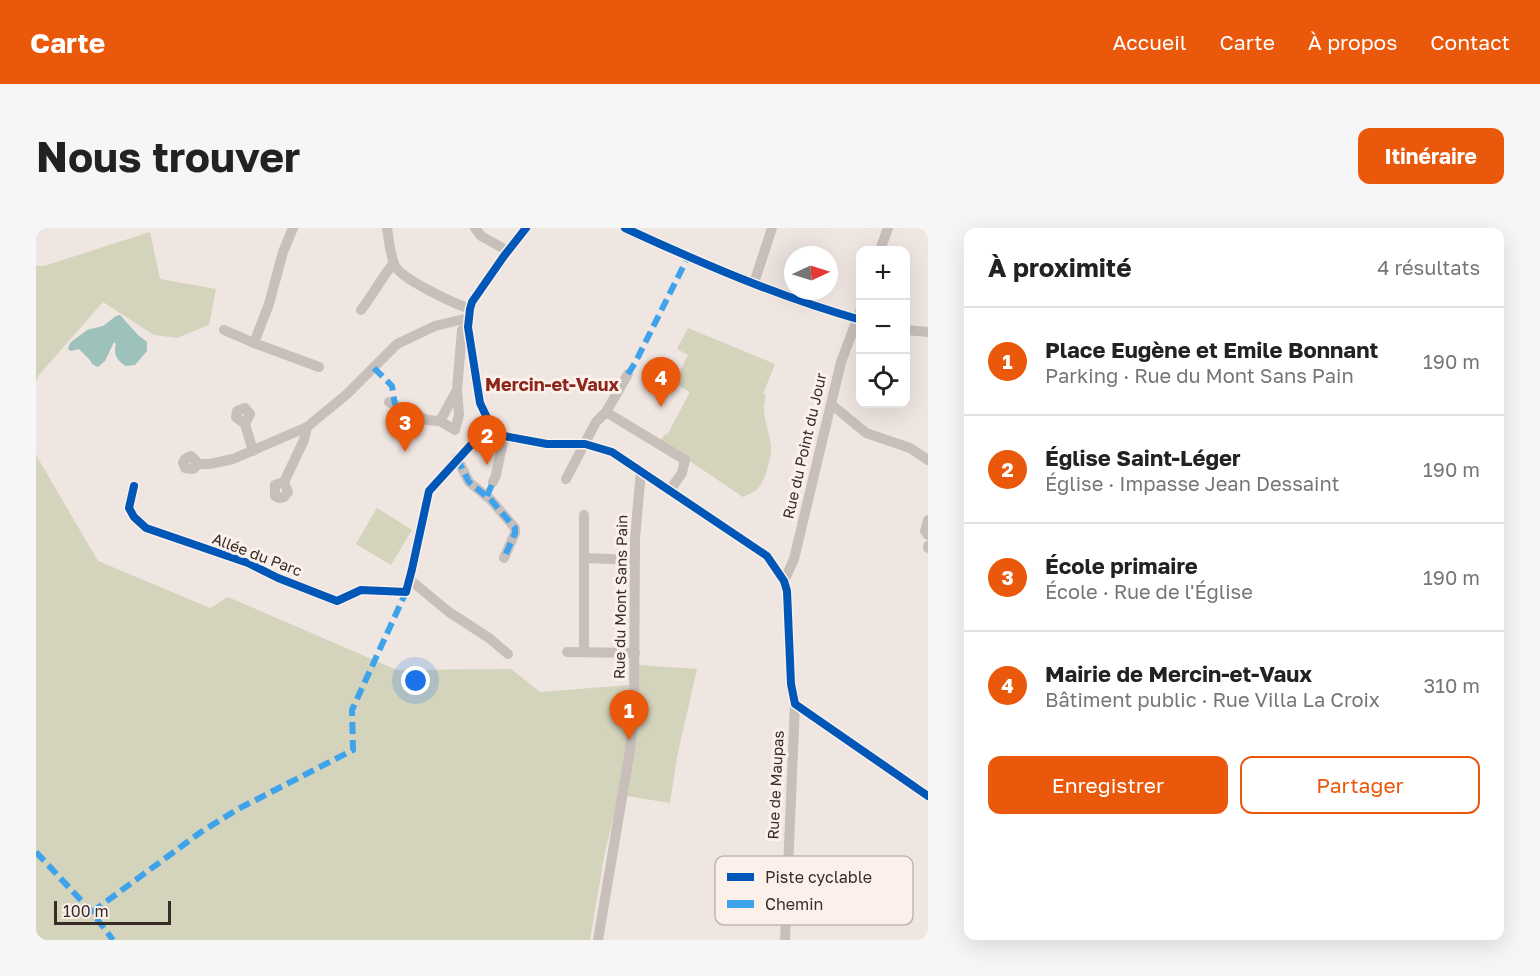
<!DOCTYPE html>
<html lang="fr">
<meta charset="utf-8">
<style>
:root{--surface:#fff;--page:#f6f6f6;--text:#222;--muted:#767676;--line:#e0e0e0;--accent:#ea580c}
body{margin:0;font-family:"Golos Text",sans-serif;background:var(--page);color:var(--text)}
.controls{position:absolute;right:18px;top:18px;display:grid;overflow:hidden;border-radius:12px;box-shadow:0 6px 24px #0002}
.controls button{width:54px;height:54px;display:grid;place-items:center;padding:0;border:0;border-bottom:2px solid var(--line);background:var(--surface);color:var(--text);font:30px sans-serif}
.compass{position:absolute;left:748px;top:18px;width:54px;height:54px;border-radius:50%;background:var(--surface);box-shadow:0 6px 24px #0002;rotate:86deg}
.scale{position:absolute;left:18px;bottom:15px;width:117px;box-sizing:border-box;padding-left:6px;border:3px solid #392b28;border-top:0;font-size:16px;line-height:21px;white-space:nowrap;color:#392b28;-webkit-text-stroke:4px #fbf0ea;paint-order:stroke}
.you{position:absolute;left:380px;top:453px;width:21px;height:21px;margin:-15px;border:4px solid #fff;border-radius:50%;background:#1a73e8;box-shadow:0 0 0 9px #1a73e833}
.badge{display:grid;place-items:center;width:39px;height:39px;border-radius:50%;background:var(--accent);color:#fff;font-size:20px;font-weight:700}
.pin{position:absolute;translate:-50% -50px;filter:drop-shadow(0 2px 3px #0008)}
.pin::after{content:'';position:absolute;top:32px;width:21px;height:18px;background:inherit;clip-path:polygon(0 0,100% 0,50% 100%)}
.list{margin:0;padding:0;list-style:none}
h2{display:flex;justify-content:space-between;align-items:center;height:78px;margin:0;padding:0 24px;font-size:26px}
h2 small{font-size:20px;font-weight:400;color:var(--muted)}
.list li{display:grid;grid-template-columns:39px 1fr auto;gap:18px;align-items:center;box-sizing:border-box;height:108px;padding:0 24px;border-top:2px solid var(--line)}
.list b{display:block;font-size:22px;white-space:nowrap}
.list p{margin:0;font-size:20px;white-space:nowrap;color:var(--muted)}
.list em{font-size:20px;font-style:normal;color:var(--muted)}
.actions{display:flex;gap:12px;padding:18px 24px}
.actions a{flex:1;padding:14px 0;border:2px solid var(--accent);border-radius:12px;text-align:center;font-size:21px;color:var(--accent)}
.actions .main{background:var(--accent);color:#fff}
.icon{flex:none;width:33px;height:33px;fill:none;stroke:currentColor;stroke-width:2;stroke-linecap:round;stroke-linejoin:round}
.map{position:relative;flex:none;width:892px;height:712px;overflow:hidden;border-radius:12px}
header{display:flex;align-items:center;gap:36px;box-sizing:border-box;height:84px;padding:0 30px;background:var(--accent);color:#fff}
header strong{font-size:28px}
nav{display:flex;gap:33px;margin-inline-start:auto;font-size:21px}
.intro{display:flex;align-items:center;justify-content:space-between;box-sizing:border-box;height:144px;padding:0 36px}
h1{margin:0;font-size:42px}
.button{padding:15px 27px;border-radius:12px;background:var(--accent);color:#fff;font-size:21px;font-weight:700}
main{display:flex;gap:36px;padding:0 36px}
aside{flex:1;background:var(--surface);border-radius:12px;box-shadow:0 6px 24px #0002}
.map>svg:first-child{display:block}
.green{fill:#d4d3bc}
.water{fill:#9dc2bc}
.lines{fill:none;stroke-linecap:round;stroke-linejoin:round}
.minor{stroke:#c8bfbb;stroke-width:10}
.quiet{stroke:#3fa3eb;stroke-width:6;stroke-dasharray:12 6;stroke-linecap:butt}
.cycleway-casing{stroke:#fbf0ea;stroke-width:11}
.cycleway{stroke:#0057b8;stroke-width:8}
.labels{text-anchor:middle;stroke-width:6;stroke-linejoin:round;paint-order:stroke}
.street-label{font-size:15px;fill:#392b28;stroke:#fbf0ea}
.quarter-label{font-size:18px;font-weight:bold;fill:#8c261d;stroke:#fbf0ea}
.key{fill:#fbf0ea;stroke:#c1b5b0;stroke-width:1.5}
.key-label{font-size:16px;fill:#392b28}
</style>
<header>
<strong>Carte</strong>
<nav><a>Accueil</a><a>Carte</a><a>À propos</a><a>Contact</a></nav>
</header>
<div class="intro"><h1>Nous trouver</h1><a class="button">Itinéraire</a></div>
<main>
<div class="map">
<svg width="892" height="712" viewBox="0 0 892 712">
<rect width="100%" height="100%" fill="#efe6e2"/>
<g class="green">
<path d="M114,4L124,51L180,61L173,97L141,110L118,107L67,74L3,147L0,153V38H8Z"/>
<path d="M652,100L739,136L727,166L730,168C724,186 733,200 735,218C736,227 729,253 723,259C720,264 712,266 707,269L624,213L629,206L631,207L654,164L638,155L652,127L641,121Z"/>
<path d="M0,227L62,333L174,380L192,369L361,442L475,441L504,464L593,457L590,522L583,568L569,624L554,712H0Z"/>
<path d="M341,280L376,302L355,337L320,316Z"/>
<path d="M603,437L661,441L641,529L634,575L591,568Z"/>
</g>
<path class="water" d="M84,87L102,107L111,114V123L99,137L90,138C81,133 77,126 80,116L78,114L69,133L62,139L56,136L54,132L43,121L35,123L32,121L34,115L51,102L67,98L80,88Z"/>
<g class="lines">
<g class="minor">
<path d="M257,0L247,24L233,76L218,115L283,139"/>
<path d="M351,0C353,12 354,27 359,38C367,52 417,75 434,81"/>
<path d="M439,0L445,8L472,23"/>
<path d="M490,0L468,28L436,74L434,81L432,99L444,175L454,196L468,208L511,216H549L576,224L731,328L748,353L751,363L755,456L759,476L892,568"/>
<path d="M589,0C665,35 743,69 825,92"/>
<path d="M844,22L852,0"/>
<path d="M718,55L736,0"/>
<path d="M325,82C337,67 345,50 358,35"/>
<path d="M188,102L218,115"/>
<path d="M870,102L892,104"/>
<path d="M421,162L404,193L419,202L423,187L421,162L426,102L432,99"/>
<path d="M353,174L391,192L404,193"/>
<path d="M795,176L830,205L874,220L892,232"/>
<path d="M570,184L649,232L646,245L634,262"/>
<path d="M209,196L200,189L201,183L209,180L214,186L209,196L217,223"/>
<path d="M421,230L433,254L455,272L479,300V305L468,330"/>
<path d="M163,236L157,241L149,240L147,235L149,231L155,228L163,236H174L197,231L271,199L311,166L361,116L399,98L432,90"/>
<path d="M530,251L560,194L570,184L592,146"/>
<path d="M248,254L252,264L248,269L243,270L239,268V257L248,254L268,212L271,199"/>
<path d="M457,254L460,247L468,208"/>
<path d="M98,258L93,280L98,289L110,300L212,335L242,350L301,373L325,362L370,364L376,341L393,263L454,196"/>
<path d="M548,287V424"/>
<path d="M892,292L889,303L892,307"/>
<path d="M892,318V320"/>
<path d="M548,330L599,332"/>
<path d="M373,351L413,384L453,410L472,426"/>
<path d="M748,353L758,331L805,134L825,81"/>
<path d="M531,424L599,425"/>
<path d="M562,712L594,522L598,480L599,310L605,243"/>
<path d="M749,712L759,476"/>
</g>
<g class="quiet">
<path d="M338,140L356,158L359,177"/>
<path d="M592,146L599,135L652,29"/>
<path d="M421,230L433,254L455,272L479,300V305L468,330"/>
<path d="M451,268L457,254"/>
<path d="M0,624L55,683L77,712"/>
<path d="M56,684L165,604L202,581L317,522L316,482L370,364"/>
</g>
<defs>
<g id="cycleway">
<path d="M490,0L468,28L436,74L434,81L432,99L444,175L454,196L468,208L511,216H549L576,224L731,328L748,353L751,363L755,456L759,476L892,568"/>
<path d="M589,0C665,35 743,69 825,92"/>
<path d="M98,258L93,280L98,289L110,300L212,335L242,350L301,373L325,362L370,364L376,341L393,263L454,196"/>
</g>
</defs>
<use href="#cycleway" class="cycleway-casing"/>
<use href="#cycleway" class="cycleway"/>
</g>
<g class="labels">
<g class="street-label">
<text transform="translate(769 218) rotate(-77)" y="5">Rue du Point du Jour</text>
<text transform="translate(221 327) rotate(21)" y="5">Allée du Parc</text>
<text transform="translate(585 369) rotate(-89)" y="5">Rue du Mont Sans Pain</text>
<text transform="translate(740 557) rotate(-87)" y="5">Rue de Maupas</text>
</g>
<g class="quarter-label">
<text x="516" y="163">Mercin-et-Vaux</text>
</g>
</g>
<rect x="679" y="628" width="198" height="69" rx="9" class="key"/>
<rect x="691" y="645" width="27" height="8" fill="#0057b8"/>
<rect x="691" y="672" width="27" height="8" fill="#3fa3eb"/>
<g class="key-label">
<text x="729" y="655">Piste cyclable</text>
<text x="729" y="682">Chemin</text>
</g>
</svg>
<div class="controls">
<button>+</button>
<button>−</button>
<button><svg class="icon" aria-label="locate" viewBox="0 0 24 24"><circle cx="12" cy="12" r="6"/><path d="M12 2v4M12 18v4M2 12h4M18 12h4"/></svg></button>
</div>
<svg class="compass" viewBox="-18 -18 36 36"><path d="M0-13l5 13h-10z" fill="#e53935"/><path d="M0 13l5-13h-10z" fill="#767676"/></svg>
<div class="scale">100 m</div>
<div class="you"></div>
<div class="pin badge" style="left:593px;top:512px">1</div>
<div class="pin badge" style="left:451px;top:237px">2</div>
<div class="pin badge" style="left:369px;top:224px">3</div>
<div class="pin badge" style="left:625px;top:179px">4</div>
</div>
<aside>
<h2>À proximité<small>4 résultats</small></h2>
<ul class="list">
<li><span class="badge">1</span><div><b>Place Eugène et Emile Bonnant</b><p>Parking · Rue du Mont Sans Pain</p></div><em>190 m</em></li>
<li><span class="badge">2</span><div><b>Église Saint-Léger</b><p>Église · Impasse Jean Dessaint</p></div><em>190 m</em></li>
<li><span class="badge">3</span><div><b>École primaire</b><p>École · Rue de l'Église</p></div><em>190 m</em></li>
<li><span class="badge">4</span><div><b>Mairie de Mercin-et-Vaux</b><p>Bâtiment public · Rue Villa La Croix</p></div><em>310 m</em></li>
</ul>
<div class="actions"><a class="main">Enregistrer</a><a>Partager</a></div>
</aside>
</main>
